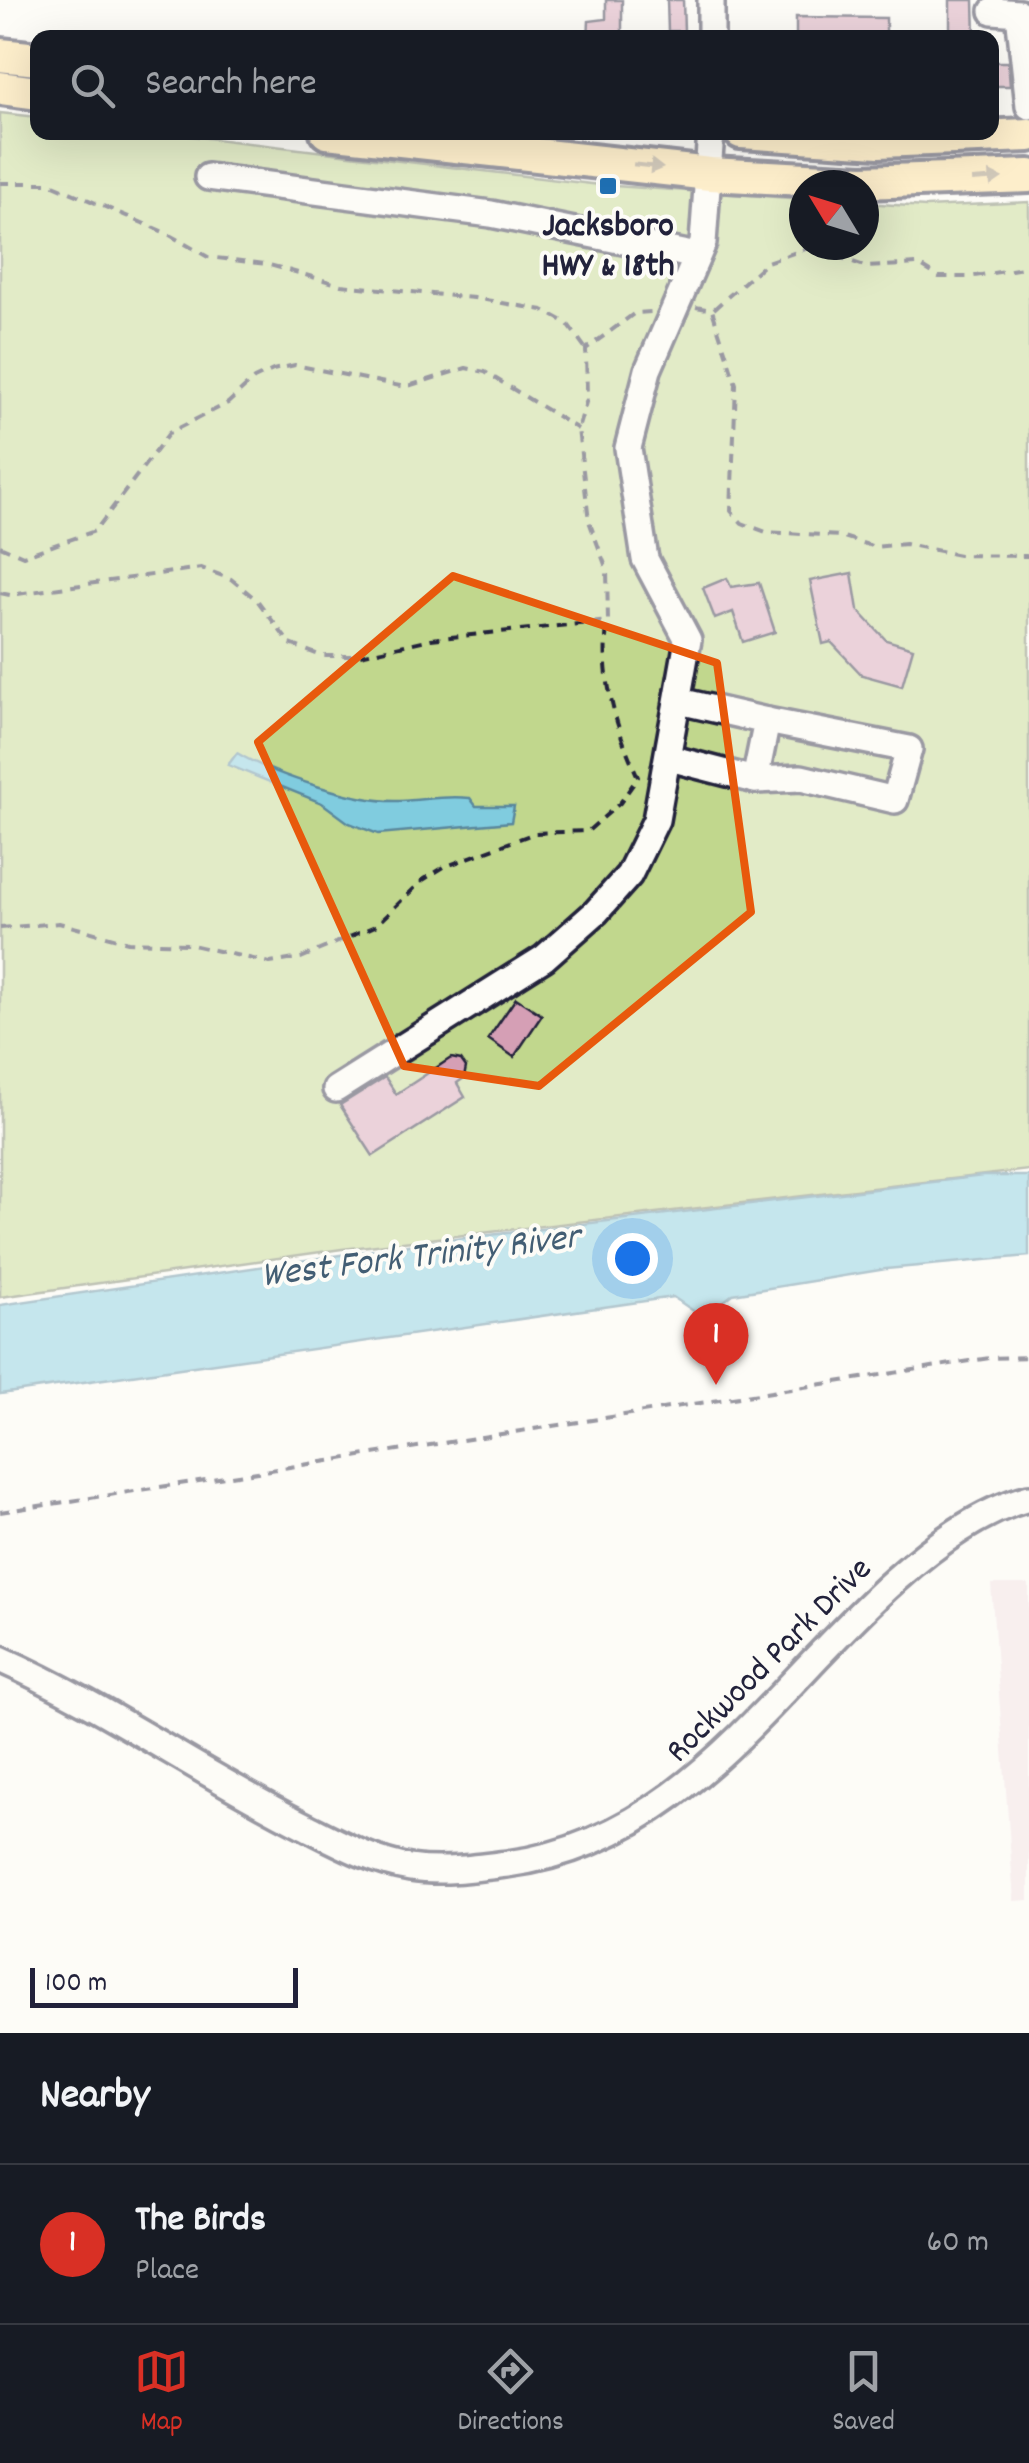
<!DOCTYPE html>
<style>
:root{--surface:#171b24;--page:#20242c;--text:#f1f3f6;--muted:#9ea1a6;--line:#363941;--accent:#d93025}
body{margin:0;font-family:Dekko,sans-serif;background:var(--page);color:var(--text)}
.compass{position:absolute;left:789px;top:170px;width:90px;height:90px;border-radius:50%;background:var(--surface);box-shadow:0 10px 40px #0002;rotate:308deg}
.scale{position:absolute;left:30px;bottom:25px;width:268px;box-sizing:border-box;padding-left:10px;border:5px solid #22223b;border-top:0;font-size:28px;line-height:35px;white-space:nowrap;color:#22223b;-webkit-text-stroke:8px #fdfcf7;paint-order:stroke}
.you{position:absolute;left:632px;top:1258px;width:35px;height:35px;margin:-25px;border:8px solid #fff;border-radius:50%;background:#1a73e8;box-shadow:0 0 0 15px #1a73e833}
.badge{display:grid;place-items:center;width:65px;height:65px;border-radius:50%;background:var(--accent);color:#fff;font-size:32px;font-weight:700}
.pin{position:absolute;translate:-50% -82px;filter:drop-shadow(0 2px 5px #0008)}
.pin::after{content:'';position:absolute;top:52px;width:35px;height:30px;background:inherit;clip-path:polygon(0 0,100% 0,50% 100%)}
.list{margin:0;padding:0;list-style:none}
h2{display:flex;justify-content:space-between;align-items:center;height:130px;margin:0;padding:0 40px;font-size:42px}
h2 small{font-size:32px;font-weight:400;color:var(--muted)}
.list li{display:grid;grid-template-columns:65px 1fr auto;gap:30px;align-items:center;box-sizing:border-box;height:160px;padding:0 40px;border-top:2px solid var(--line)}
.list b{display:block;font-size:38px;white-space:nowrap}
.list p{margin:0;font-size:32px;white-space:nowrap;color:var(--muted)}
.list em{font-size:32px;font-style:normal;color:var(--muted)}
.icon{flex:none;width:55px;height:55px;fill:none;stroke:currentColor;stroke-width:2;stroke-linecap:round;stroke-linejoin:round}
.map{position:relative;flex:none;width:1029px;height:2033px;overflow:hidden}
.search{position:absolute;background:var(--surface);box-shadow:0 10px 40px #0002;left:30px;right:30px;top:30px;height:110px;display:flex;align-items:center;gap:25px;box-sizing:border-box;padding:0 35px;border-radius:20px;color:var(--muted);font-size:38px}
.sheet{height:290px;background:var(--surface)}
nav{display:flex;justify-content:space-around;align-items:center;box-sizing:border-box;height:140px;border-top:2px solid var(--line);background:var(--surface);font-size:28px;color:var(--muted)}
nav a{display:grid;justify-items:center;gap:5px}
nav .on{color:var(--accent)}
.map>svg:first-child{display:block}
.built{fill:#f1e0e3}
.green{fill:#c1d78d;stroke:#727c64;stroke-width:2.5}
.water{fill:#80ccdf;stroke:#5a889d;stroke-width:2.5}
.building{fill:#d59fb5;stroke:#22223b;stroke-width:2.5}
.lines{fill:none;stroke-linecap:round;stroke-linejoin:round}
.minor-casing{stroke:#22223b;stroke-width:32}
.major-casing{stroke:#22223b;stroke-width:40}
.path{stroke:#22223b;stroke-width:4;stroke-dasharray:10 8;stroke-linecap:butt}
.minor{stroke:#fdfcf7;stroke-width:25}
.major{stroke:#fdde96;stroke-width:32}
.oneway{fill:#9a896d}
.marked{fill:none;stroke:#e8590c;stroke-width:8;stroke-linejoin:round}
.poi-dot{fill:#1f6fb2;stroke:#fdfcf7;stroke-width:4}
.labels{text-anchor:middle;stroke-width:8;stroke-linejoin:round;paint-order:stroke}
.poi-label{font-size:35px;font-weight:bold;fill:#22223b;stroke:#fdfcf7}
.street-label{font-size:35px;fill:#22223b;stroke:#fdfcf7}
.water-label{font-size:38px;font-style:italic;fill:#435e74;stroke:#fdfcf7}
</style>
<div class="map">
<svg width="1029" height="2033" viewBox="0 0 1029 2033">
<rect width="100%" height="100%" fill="#fdfcf7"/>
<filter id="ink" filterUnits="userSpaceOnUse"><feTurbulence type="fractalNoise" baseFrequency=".01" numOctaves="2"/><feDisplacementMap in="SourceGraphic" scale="20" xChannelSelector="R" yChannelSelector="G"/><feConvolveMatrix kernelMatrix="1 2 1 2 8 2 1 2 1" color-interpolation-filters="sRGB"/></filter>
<g filter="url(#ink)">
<path class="built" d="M991,1584H1029V1900L1014,1901Z"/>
<path class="green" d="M0,113L37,117L38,132L165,133L600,185L804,199V245H864V203L926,207L1029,202V1170L342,1249L0,1297Z"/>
<g class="water">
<path d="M237,753C274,775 358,803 400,801C425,800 445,795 470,798L476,806H514L511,822L378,834L349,823L322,803L228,765Z"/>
<path d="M983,1176H1029V1256L886,1269L733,1294L709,1313L695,1312L673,1297L0,1394V1305L415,1244Z"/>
</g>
<g class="building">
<path d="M606,0H622V38H588L589,21L606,19Z"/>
<path d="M667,0H683L684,31H668Z"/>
<path d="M950,0H974L975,38H950Z"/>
<path d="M796,17L886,18V38H796Z"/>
<path d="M992,62H1008L1010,86H992Z"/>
<path d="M852,573L858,610L886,640L913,648L902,686L862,675L831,642L823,644L810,581Z"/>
<path d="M727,578L731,587L759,583L775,632L743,642L733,612L715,619L703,588Z"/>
<path d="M516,998L542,1015L514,1057L488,1039Z"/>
<path d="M451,1058L461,1060L466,1067L464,1078L457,1083L465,1097L373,1156L340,1105L385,1077L396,1094Z"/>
</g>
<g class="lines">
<defs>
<g id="minor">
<path d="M993,11L1019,13L1029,106"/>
<path d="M711,38V0"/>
<path d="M208,177L491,214L697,256"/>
<path d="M669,758L755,780L767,721L679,701"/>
<path d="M755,780L801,778L895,800L909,749L767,721"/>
<path d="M336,1089L544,958L596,912L629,875L656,820L688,640L645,559L628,448L648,370L703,243L711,132"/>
<path d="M0,1659C106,1706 201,1774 305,1826C337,1842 373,1862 410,1868C442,1873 476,1868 507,1864C684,1841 772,1689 895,1580C933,1546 979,1511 1029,1498"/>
</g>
<g id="major">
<path d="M0,55L38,59"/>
<path d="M0,88L38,93"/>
<path d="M327,132L710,174L863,182L1029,176"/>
<path d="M741,132L879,141L1029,135"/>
</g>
</defs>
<use href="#minor" class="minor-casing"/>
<use href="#major" class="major-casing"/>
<g class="path">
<path d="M0,183H49L166,233L208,257L266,264L341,285L474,298L543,310L567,323L586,349"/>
<path d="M696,307L712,310L736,384L731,511L742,523L766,532L840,536L875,547L905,544L959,555L1029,556"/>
<path d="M714,309L767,262L811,247L867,267L918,264L939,277H969L1029,267"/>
<path d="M0,546L23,556L95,531L169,433L228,403L254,379L273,370L295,365L405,387L466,368L485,372L578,429"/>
<path d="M0,593L10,595L201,568L231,579L257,600L290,644L322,656H356L431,639L608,621L607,570L589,521L578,429L587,399L586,349L635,313L652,312"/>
<path d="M0,928L59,923L128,942L188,944L270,963L301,958L375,926L423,880L444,867L535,833L588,831L620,803L638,777C616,729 599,674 608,621"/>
<path d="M0,1512L990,1358L1029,1357"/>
</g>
<use href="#minor" class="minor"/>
<use href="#major" class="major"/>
</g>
<defs><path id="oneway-solid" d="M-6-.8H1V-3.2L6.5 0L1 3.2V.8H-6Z" transform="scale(2.5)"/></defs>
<g class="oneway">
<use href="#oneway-solid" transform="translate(648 166) rotate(7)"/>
<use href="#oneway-solid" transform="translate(987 179) rotate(-4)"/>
</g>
</g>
<path d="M0 0H1029V2033H0ZM453,576L717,663L751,912L539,1086L404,1066L258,742Z" fill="#fdfcf7" fill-opacity=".55" fill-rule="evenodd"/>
<path class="marked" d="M453,576L717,663L751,912L539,1086L404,1066L258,742Z"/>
<rect class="poi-dot" x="598" y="176" width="20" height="20" rx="5"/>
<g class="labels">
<g class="poi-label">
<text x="608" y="235">Jacksboro<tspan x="608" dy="40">HWY &amp; 18th</tspan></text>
</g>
<g class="street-label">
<text transform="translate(767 1658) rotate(-45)" y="12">Rockwood Park Drive</text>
</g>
<g class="water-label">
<text transform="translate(420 1253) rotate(-7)" y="13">West Fork Trinity River</text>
</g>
</g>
</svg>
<svg class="compass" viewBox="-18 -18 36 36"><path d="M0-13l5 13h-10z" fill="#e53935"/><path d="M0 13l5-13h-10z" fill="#9ea1a6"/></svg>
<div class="scale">100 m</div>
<div class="you"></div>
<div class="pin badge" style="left:716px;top:1385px">1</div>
<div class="search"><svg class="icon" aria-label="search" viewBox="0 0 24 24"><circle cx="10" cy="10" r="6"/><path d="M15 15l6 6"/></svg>Search here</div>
</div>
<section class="sheet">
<h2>Nearby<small></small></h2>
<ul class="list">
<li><span class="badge">1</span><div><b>The Birds</b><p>Place</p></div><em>60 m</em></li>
</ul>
</section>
<nav>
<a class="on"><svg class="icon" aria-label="map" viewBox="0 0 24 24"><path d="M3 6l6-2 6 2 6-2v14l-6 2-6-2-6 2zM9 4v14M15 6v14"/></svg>Map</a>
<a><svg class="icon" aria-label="directions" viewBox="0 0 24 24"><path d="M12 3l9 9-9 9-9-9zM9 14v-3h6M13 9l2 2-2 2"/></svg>Directions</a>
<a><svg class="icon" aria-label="saved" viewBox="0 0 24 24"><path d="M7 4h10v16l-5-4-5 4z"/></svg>Saved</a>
</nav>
